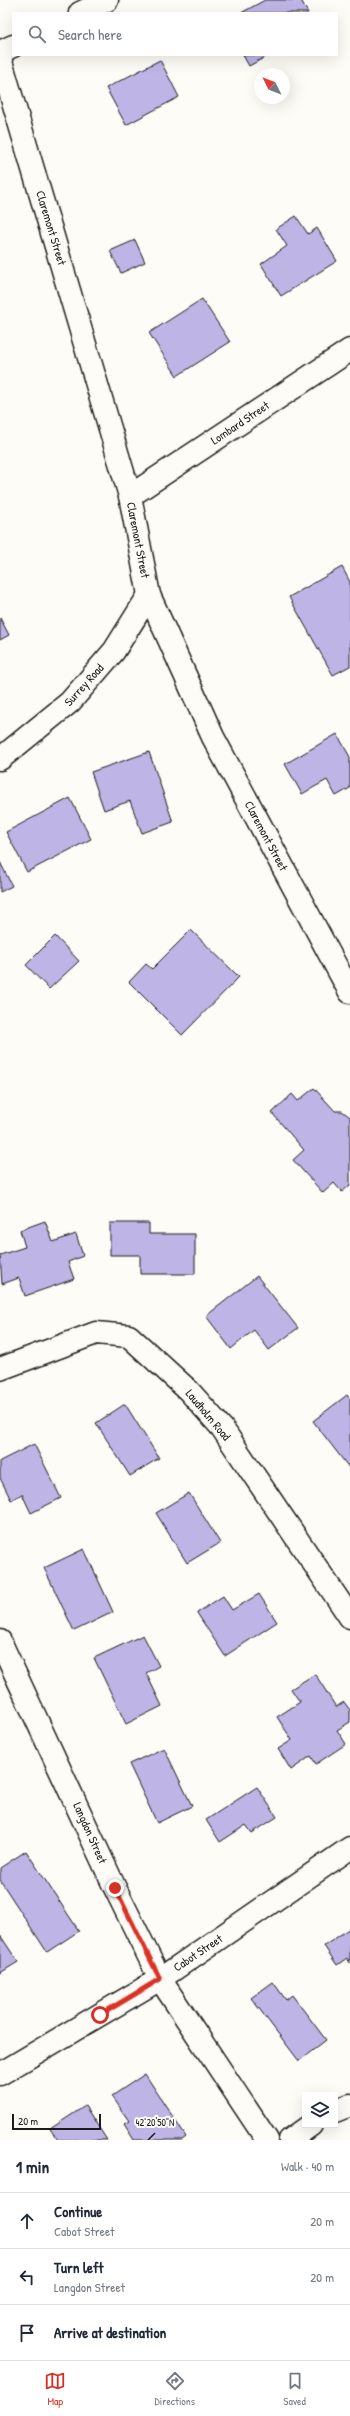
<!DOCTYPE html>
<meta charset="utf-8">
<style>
:root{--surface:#fff;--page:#f2f2f3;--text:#1f2937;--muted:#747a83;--line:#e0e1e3;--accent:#d93025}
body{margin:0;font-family:"Patrick Hand",sans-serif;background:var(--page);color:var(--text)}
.controls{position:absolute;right:12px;bottom:12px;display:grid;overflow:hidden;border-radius:0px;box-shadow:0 4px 16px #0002}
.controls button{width:36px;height:36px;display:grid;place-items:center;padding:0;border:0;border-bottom:1px solid var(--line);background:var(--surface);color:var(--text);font:20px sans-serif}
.compass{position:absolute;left:254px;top:68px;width:36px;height:36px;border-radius:50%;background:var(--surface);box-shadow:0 4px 16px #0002;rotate:312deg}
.scale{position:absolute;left:12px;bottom:10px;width:89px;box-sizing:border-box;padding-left:4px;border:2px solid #1c1c1c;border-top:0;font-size:11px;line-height:14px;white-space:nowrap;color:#1c1c1c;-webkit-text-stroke:3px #fdfcf7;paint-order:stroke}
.stop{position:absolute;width:12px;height:12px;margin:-9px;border:3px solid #d93025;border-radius:50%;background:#fff}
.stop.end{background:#d93025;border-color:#fff;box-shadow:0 1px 4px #0008}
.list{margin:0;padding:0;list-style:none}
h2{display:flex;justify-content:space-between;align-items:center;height:52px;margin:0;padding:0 16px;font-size:17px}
h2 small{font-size:13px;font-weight:400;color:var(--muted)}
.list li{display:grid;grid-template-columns:26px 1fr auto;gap:12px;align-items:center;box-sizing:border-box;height:56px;padding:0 16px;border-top:1px solid var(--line)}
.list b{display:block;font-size:15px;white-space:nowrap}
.list p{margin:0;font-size:13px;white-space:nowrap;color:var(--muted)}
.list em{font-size:13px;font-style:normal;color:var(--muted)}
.icon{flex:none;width:22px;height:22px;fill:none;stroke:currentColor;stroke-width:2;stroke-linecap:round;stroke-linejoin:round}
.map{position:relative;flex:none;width:350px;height:2140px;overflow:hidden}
.search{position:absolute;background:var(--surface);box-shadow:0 4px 16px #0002;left:12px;right:12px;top:12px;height:44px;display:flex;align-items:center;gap:10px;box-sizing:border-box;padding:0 14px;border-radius:0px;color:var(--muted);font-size:15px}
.sheet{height:220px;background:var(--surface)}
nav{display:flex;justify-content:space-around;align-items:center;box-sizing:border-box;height:56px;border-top:1px solid var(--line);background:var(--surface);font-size:11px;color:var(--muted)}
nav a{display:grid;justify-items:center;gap:2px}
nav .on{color:var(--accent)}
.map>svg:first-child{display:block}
.building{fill:#beb5e6;stroke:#1c1c1c}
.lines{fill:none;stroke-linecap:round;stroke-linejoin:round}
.minor-casing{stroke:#1c1c1c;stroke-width:25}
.tertiary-casing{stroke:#1c1c1c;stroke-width:25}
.minor{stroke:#fdfcf7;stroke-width:22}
.tertiary{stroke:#fdfcf7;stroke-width:22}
.route{stroke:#d93025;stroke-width:5}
.ticks{fill:none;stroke:#1c1c1c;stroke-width:1.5}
.labels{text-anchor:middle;stroke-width:4;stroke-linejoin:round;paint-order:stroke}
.street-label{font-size:12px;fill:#1c1c1c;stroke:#fdfcf7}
.ticks-label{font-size:10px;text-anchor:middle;fill:#1c1c1c;stroke:#fdfcf7;stroke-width:4;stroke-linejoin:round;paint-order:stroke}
</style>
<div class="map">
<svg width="350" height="2140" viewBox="0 0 350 2140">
<rect width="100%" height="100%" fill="#fdfcf7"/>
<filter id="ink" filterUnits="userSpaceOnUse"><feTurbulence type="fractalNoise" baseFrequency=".025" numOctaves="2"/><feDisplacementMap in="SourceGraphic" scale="8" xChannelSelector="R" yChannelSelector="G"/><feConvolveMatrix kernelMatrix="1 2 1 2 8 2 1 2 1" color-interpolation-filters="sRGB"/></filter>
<g filter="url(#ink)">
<g class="building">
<path d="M265,0H301L308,13H241Z"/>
<path d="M243,55H269L249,66Z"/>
<path d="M160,60L179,97L126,125L106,88Z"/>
<path d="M296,216L308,234L317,228L337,261L281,296L261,264L287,246L276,229Z"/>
<path d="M135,240L145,262L121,273L110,251Z"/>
<path d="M202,299L230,342L177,376L149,333Z"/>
<path d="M342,567L350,582V666L333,675L289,597Z"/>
<path d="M0,618L9,635L0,640Z"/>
<path d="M337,734L350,757V788L336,796L327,780L302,794L285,764Z"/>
<path d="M149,752L173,822L142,833L130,801L104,810L91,772Z"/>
<path d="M70,798L91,839L27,872L6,832Z"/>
<path d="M0,862L12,886L0,892Z"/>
<path d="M191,930L239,977L182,1035L129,982L146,964L152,969Z"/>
<path d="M55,936L79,961L49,989L26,965Z"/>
<path d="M314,1088L335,1111H342L350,1117V1185L342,1192L334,1183L323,1193L293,1160L304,1150L272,1113L292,1094L298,1101Z"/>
<path d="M45,1221L53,1242L76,1234L83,1256L68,1262L74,1279L25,1296L19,1278L2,1284L0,1255L25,1247L20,1230Z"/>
<path d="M110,1223H149V1234H195V1274H140V1255H110Z"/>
<path d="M257,1276L298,1328L269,1350L254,1330L231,1349L206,1316Z"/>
<path d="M347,1395L350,1399V1469L313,1421Z"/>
<path d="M125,1404L159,1458L130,1476L96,1423Z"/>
<path d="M34,1444L61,1498L31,1513L22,1494L11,1500L0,1478V1461Z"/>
<path d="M189,1493L220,1543L187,1563L156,1513Z"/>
<path d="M84,1549L113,1612L74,1631L44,1568Z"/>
<path d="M259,1594L277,1622L225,1656L197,1613L223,1596L232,1610Z"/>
<path d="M143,1635L159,1666L146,1673L162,1706L126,1724L94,1658Z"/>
<path d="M315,1674L336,1707L344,1702L350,1710V1722L337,1730L346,1744L316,1764L311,1756L291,1770L278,1749L292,1740L277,1717L300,1702L291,1689Z"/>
<path d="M164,1748L192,1806L157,1823L129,1764Z"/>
<path d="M257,1787L277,1817L252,1833L246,1825L220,1842L206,1820Z"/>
<path d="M26,1851L79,1931L47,1952L0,1880V1868Z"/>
<path d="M350,1928V1963L347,1958L337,1965L324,1946Z"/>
<path d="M0,1935L18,1962L0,1973Z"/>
<path d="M273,1982L286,2000L292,1995L326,2040L299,2061L251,1998Z"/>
<path d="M145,2074L186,2137L182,2140H134L124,2124L129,2121L112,2096Z"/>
<path d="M85,2106L107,2140H58L50,2129Z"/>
</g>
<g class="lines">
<defs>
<g id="minor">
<path d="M80,13L107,0"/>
<path d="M0,52L13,46"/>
<path d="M0,58L130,496L149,595L213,737L350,992"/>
<path d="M130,496L350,350"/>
<path d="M0,759L70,702L114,651L149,595"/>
<path d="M0,1369L96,1333L129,1336L189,1391L222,1428L350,1617"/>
<path d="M0,1641L115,1888L160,1979L267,2140"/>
<path d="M335,2111L350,2105"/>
<path d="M290,2140L311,2125"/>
</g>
<path id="tertiary" d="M0,2074L160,1979L350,1848"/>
</defs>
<use href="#minor" class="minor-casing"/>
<use href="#tertiary" class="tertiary-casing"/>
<use href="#minor" class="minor"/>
<use href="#tertiary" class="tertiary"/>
</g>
</g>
<g class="lines" filter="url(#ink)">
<path class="route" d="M100,2015L160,1979L115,1888"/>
</g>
<path class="ticks" d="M148,2140L155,2133"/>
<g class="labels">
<g class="street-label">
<text transform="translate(51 228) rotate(73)" y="4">Claremont Street</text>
<text transform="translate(240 423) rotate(-34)" y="4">Lombard Street</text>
<text transform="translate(138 540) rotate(79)" y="4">Claremont Street</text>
<text transform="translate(84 685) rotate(-48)" y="4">Surrey Road</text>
<text transform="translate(266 836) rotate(62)" y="4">Claremont Street</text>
<text transform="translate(208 1415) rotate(50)" y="4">Laudholm Road</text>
<text transform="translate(90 1833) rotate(66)" y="4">Langdon Street</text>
<text transform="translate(198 1953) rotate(-34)" y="4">Cabot Street</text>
</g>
</g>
<g class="ticks-label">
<text x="155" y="2126">42°20'50"N</text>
</g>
</svg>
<div class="controls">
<button><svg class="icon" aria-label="layers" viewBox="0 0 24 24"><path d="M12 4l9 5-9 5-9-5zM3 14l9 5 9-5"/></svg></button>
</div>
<svg class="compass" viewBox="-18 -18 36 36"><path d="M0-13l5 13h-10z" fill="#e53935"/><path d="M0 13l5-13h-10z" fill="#747a83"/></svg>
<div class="scale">20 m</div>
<div class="stop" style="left:100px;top:2015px"></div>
<div class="stop end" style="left:115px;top:1888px"></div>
<div class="search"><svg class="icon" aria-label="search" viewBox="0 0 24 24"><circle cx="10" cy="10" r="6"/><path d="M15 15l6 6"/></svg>Search here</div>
</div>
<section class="sheet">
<h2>1 min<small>Walk · 40 m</small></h2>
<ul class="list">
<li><svg class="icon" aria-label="ahead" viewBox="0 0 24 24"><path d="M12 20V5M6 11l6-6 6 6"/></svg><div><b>Continue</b><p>Cabot Street</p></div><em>20 m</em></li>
<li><svg class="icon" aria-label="left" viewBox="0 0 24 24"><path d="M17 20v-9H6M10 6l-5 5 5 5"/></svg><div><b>Turn left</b><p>Langdon Street</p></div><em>20 m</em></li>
<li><svg class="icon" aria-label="arrive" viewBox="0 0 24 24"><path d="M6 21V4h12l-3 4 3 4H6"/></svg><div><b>Arrive at destination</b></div></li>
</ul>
</section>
<nav>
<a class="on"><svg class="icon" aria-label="map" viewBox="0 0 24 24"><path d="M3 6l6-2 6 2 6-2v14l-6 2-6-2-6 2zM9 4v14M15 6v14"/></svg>Map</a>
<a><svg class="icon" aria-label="directions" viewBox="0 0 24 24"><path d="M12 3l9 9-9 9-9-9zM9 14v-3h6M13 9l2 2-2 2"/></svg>Directions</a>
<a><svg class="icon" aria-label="saved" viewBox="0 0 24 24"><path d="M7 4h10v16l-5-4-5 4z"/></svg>Saved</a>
</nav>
